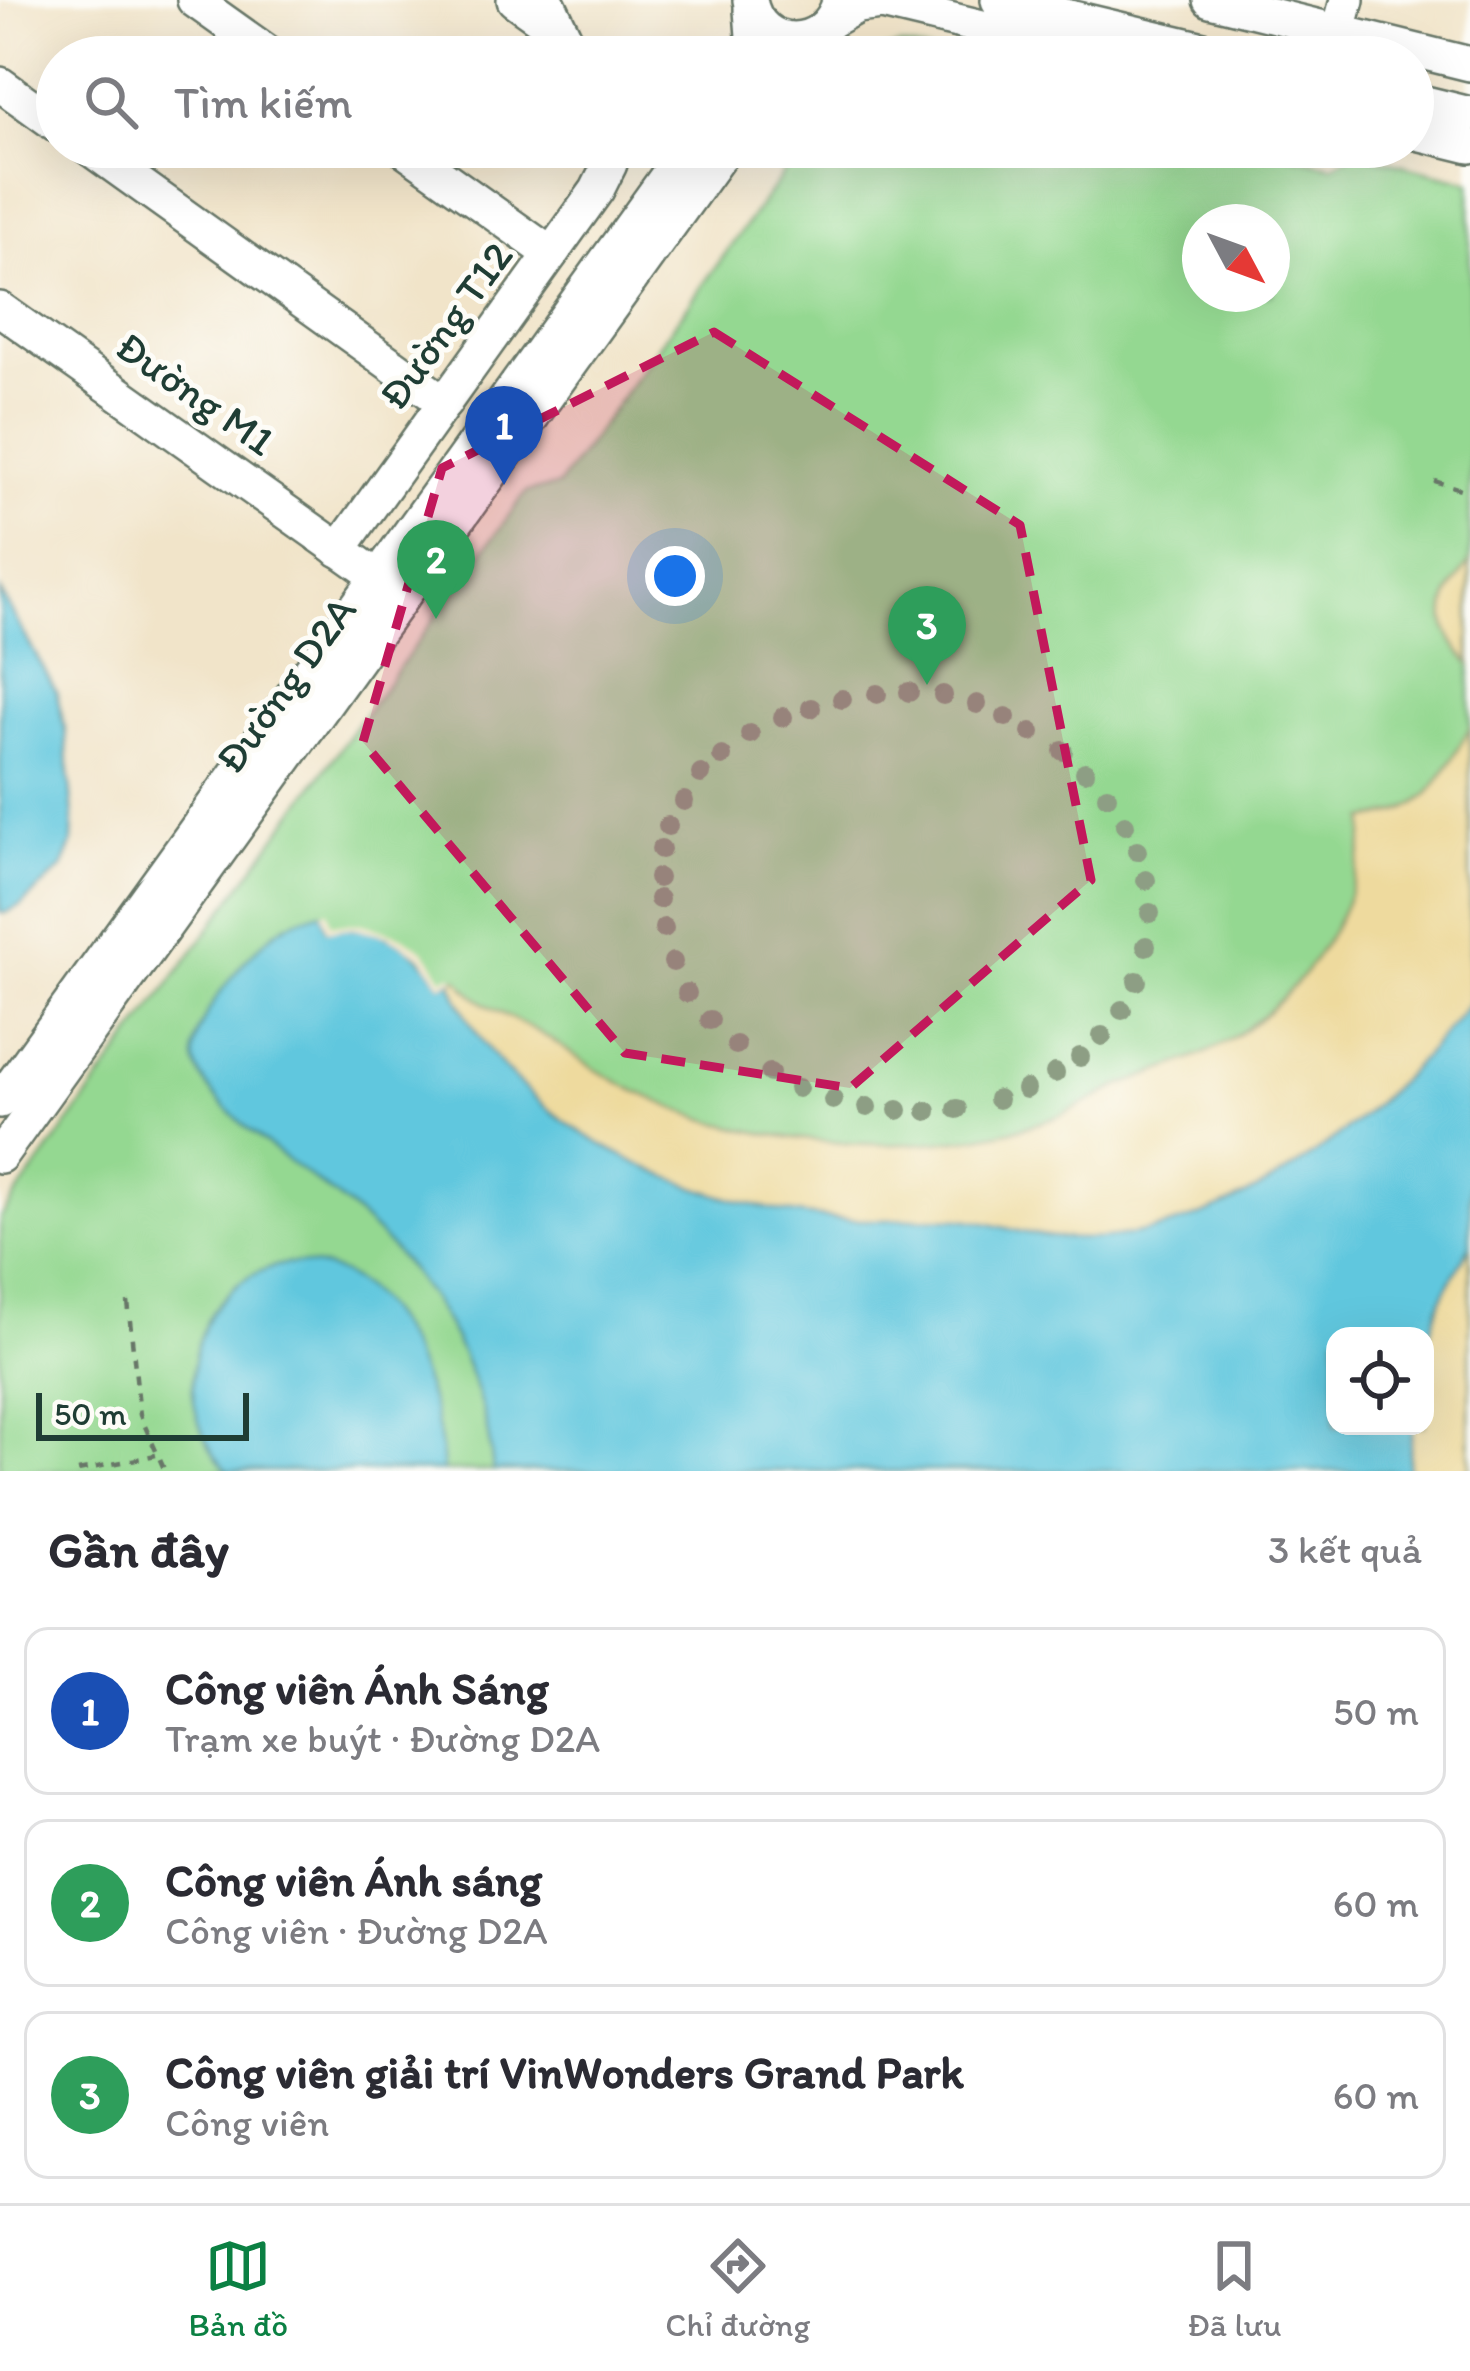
<!DOCTYPE html>
<html lang="vi">
<meta charset="utf-8">
<style>
:root{--surface:#fff;--page:#f2f2f3;--text:#2b2b33;--muted:#7c7c81;--line:#e1e1e2;--accent:#0b8043}
body{margin:0;font-family:Itim,sans-serif;background:var(--page);color:var(--text)}
.controls{position:absolute;right:36px;bottom:36px;display:grid;overflow:hidden;border-radius:24px;box-shadow:0 12px 48px #0002}
.controls button{width:108px;height:108px;display:grid;place-items:center;padding:0;border:0;border-bottom:3px solid var(--line);background:var(--surface);color:var(--text);font:60px sans-serif}
.compass{position:absolute;left:1182px;top:204px;width:108px;height:108px;border-radius:50%;background:var(--surface);box-shadow:0 12px 48px #0002;rotate:131deg}
.scale{position:absolute;left:36px;bottom:30px;width:213px;box-sizing:border-box;padding-left:12px;border:6px solid #1f3d34;border-top:0;font-size:33px;line-height:42px;white-space:nowrap;color:#1f3d34;-webkit-text-stroke:9px #fdfcf7;paint-order:stroke}
.you{position:absolute;left:675px;top:576px;width:42px;height:42px;margin:-30px;border:9px solid #fff;border-radius:50%;background:#1a73e8;box-shadow:0 0 0 18px #1a73e833}
.badge{display:grid;place-items:center;width:78px;height:78px;border-radius:50%;background:var(--accent);color:#fff;font-size:39px;font-weight:700}
.pin{position:absolute;translate:-50% -99px;filter:drop-shadow(0 3px 6px #0008)}
.pin::after{content:'';position:absolute;top:63px;width:42px;height:36px;background:inherit;clip-path:polygon(0 0,100% 0,50% 100%)}
.list{margin:0;padding:0;list-style:none}
h2{display:flex;justify-content:space-between;align-items:center;height:156px;margin:0;padding:0 48px;font-size:51px}
h2 small{font-size:39px;font-weight:400;color:var(--muted)}
.list li{display:grid;grid-template-columns:78px 1fr auto;gap:36px;align-items:center;box-sizing:border-box;height:168px;margin:0 24px 24px;padding:0 24px;border:3px solid var(--line);border-radius:24px}
.list b{display:block;font-size:45px;white-space:nowrap}
.list p{margin:0;font-size:39px;white-space:nowrap;color:var(--muted)}
.list em{font-size:39px;font-style:normal;color:var(--muted)}
.icon{flex:none;width:66px;height:66px;fill:none;stroke:currentColor;stroke-width:2;stroke-linecap:round;stroke-linejoin:round}
.map{position:relative;flex:none;width:1470px;height:1471px;overflow:hidden}
.search{position:absolute;background:var(--surface);box-shadow:0 12px 48px #0002;left:36px;right:36px;top:36px;height:132px;display:flex;align-items:center;gap:30px;box-sizing:border-box;padding:0 42px;border-radius:66px;color:var(--muted);font-size:45px}
.sheet{height:732px;background:var(--surface)}
nav{display:flex;justify-content:space-around;align-items:center;box-sizing:border-box;height:168px;border-top:3px solid var(--line);background:var(--surface);font-size:33px;color:var(--muted)}
nav a{display:grid;justify-items:center;gap:6px}
nav .on{color:var(--accent)}
.map>svg:first-child{display:block}
.green{fill:#94d891;stroke:#5a8a62;stroke-width:3;fill-rule:evenodd}
.sand{fill:#eeda9e;stroke:#868c69;stroke-width:3}
.water{fill:#61c7de;stroke:#408289;stroke-width:3}
.pier{fill:#f1e4c9}
.lines{fill:none;stroke-linecap:round;stroke-linejoin:round}
.minor-casing{stroke:#687768;stroke-width:38}
.path{stroke:#687768;stroke-width:4.5;stroke-dasharray:9 9;stroke-linecap:butt}
.minor{stroke:#fff;stroke-width:33}
.tree{fill:#8d9e84}
.marked{fill:#c2185b;fill-opacity:0.2;stroke:#c2185b;stroke-width:9;stroke-dasharray:24 15;stroke-linejoin:round}
.labels{text-anchor:middle;stroke-width:10;stroke-linejoin:round;paint-order:stroke}
.street-label{font-size:42px;fill:#1f3d34;stroke:#fdfcf7}
</style>
<div class="map">
<svg width="1470" height="1471" viewBox="0 0 1470 1471">
<rect width="100%" height="100%" fill="#fdfcf7"/>
<filter id="ink" filterUnits="userSpaceOnUse"><feTurbulence type="fractalNoise" baseFrequency=".00833" numOctaves="2"/><feDisplacementMap in="SourceGraphic" scale="24" xChannelSelector="R" yChannelSelector="G"/><feConvolveMatrix kernelMatrix="1 2 1 2 8 2 1 2 1" color-interpolation-filters="sRGB"/></filter>
<filter id="wash" filterUnits="userSpaceOnUse"><feTurbulence type="fractalNoise" baseFrequency=".004" numOctaves="4" result="noise"/><feDisplacementMap in="SourceGraphic" scale="48" xChannelSelector="R" yChannelSelector="G"/><feGaussianBlur stdDeviation="2.7" result="paint"/><feColorMatrix in="noise" values="0 0 0 0 0 0 0 0 0 0 0 0 0 0 0 0 0 1.4 0 .05"/><feComposite in="paint" operator="in"/></filter>
<g filter="url(#wash)">
<rect width="100%" height="100%" fill="#f1e4c9"/>
<g class="green">
<path d="M900,46L954,57H859Z"/>
<path d="M792,147H1256L1333,166L1355,153L1470,182V1471H0V1218L526,492L558,486L793,160ZM1200,222H1272V294H1200ZM1335,1336H1425V1426H1335Z"/>
</g>
<g class="sand">
<path d="M1470,562V664C1435,625 1437,603 1470,562Z"/>
<path d="M1470,728V1002C1399,1093 1297,1184 1185,1221C1153,1231 1121,1239 1087,1241C1070,1242 1051,1236 1033,1234C1003,1230 973,1228 943,1225C885,1220 827,1221 771,1210C649,1185 493,1104 451,981L458,978C479,1008 510,1016 540,1033C558,1043 575,1057 593,1068C644,1098 704,1123 762,1133C856,1150 961,1150 1051,1119C1077,1110 1100,1094 1125,1084C1159,1071 1194,1061 1226,1042C1305,994 1359,910 1366,819C1434,811 1437,781 1470,728Z"/>
<path d="M1470,1245V1471H1408L1412,1426H1425V1348L1440,1300Z"/>
</g>
<g class="water">
<path d="M0,591L56,691L65,729L73,816L72,844L62,868L21,905L5,913L0,912Z"/>
<path d="M322,912L327,930C376,923 416,943 441,985L451,981C501,1124 693,1205 834,1219C876,1223 919,1216 961,1219C985,1221 1009,1230 1033,1234C1086,1244 1133,1238 1185,1221C1297,1185 1399,1093 1470,1002V1245L1440,1300L1425,1348V1336H1335V1426H1412L1408,1471H493C484,1360 420,1262 333,1194C295,1165 210,1109 195,1063C184,1026 251,948 280,929C293,920 308,916 322,912Z"/>
<path d="M284,1264C306,1263 327,1265 347,1276C407,1311 440,1406 443,1471H228C164,1404 189,1283 284,1264Z"/>
</g>
<path class="pier" d="M328,911L331,924H364L402,936L426,952L443,978L451,975L456,978L441,986L422,957L387,936L352,928L327,931L322,912Z"/>
</g>
<g filter="url(#ink)">
<g class="lines">
<defs>
<g id="minor">
<path d="M194,0L274,57"/>
<path d="M514,0L562,34"/>
<path d="M547,0L574,57"/>
<path d="M750,0C759,52 826,51 839,2"/>
<path d="M998,0L1237,57"/>
<path d="M1210,0L1470,64"/>
<path d="M832,20L857,6L882,3L1107,57"/>
<path d="M748,57L753,36L751,10"/>
<path d="M1332,57L1347,0"/>
<path d="M0,84L57,125"/>
<path d="M1413,100L1470,114"/>
<path d="M1413,132L1470,146"/>
<path d="M88,147L445,403"/>
<path d="M401,147L551,254"/>
<path d="M0,309L395,589"/>
<path d="M339,550L597,190L610,164L611,147"/>
<path d="M0,1101L688,147"/>
<path d="M0,1156L726,147"/>
</g>
</defs>
<use href="#minor" class="minor-casing"/>
<g class="path">
<path d="M1434,481L1470,492"/>
<path d="M128,1302L140,1415L165,1471"/>
<path d="M78,1471L156,1455"/>
</g>
<use href="#minor" class="minor"/>
</g>
<g class="tree">
<circle cx="909" cy="692" r="10"/>
<circle cx="877" cy="694" r="10"/>
<circle cx="943" cy="695" r="10"/>
<circle cx="842" cy="699" r="10"/>
<circle cx="977" cy="704" r="10"/>
<circle cx="811" cy="708" r="10"/>
<circle cx="783" cy="717" r="10"/>
<circle cx="1006" cy="717" r="10"/>
<circle cx="1031" cy="732" r="10"/>
<circle cx="750" cy="734" r="10"/>
<circle cx="1063" cy="751" r="10"/>
<circle cx="722" cy="756" r="10"/>
<circle cx="1085" cy="772" r="10"/>
<circle cx="701" cy="774" r="10"/>
<circle cx="1107" cy="796" r="10"/>
<circle cx="684" cy="801" r="10"/>
<circle cx="1125" cy="825" r="10"/>
<circle cx="668" cy="826" r="10"/>
<circle cx="661" cy="849" r="10"/>
<circle cx="1137" cy="851" r="10"/>
<circle cx="658" cy="878" r="10"/>
<circle cx="1146" cy="880" r="10"/>
<circle cx="659" cy="899" r="10"/>
<circle cx="1150" cy="913" r="10"/>
<circle cx="664" cy="928" r="10"/>
<circle cx="1146" cy="946" r="10"/>
<circle cx="673" cy="962" r="10"/>
<circle cx="1137" cy="981" r="10"/>
<circle cx="687" cy="993" r="10"/>
<circle cx="1122" cy="1010" r="10"/>
<circle cx="710" cy="1020" r="10"/>
<circle cx="1102" cy="1036" r="10"/>
<circle cx="736" cy="1045" r="10"/>
<circle cx="1080" cy="1057" r="10"/>
<circle cx="770" cy="1073" r="10"/>
<circle cx="1055" cy="1073" r="10"/>
<circle cx="798" cy="1088" r="10"/>
<circle cx="1026" cy="1089" r="10"/>
<circle cx="998" cy="1099" r="10"/>
<circle cx="833" cy="1100" r="10"/>
<circle cx="867" cy="1107" r="10"/>
<circle cx="957" cy="1109" r="10"/>
<circle cx="898" cy="1110" r="10"/>
<circle cx="927" cy="1111" r="10"/>
</g>
</g>
<path class="marked" d="M714,332L1020,525L1091,880L850,1088L625,1053L363,742L442,468Z"/>
<g class="labels">
<g class="street-label">
<text transform="translate(445 325) rotate(-54)" y="15">Đường T12</text>
<text transform="translate(196 393) rotate(35)" y="15">Đường M1</text>
<text transform="translate(285 684) rotate(-54)" y="15">Đường D2A</text>
</g>
</g>
</svg>
<div class="controls">
<button><svg class="icon" aria-label="locate" viewBox="0 0 24 24"><circle cx="12" cy="12" r="6"/><path d="M12 2v4M12 18v4M2 12h4M18 12h4"/></svg></button>
</div>
<svg class="compass" viewBox="-18 -18 36 36"><path d="M0-13l5 13h-10z" fill="#e53935"/><path d="M0 13l5-13h-10z" fill="#7c7c81"/></svg>
<div class="scale">50 m</div>
<div class="you"></div>
<div class="pin badge" style="left:504px;top:485px;background:#1a4fb4">1</div>
<div class="pin badge" style="left:436px;top:619px;background:#2e9e5b">2</div>
<div class="pin badge" style="left:927px;top:685px;background:#2e9e5b">3</div>
<div class="search"><svg class="icon" aria-label="search" viewBox="0 0 24 24"><circle cx="10" cy="10" r="6"/><path d="M15 15l6 6"/></svg>Tìm kiếm</div>
</div>
<section class="sheet">
<h2>Gần đây<small>3 kết quả</small></h2>
<ul class="list">
<li><span class="badge" style="background:#1a4fb4">1</span><div><b>Công viên Ánh Sáng</b><p>Trạm xe buýt · Đường D2A</p></div><em>50 m</em></li>
<li><span class="badge" style="background:#2e9e5b">2</span><div><b>Công viên Ánh sáng</b><p>Công viên · Đường D2A</p></div><em>60 m</em></li>
<li><span class="badge" style="background:#2e9e5b">3</span><div><b>Công viên giải trí VinWonders Grand Park</b><p>Công viên</p></div><em>60 m</em></li>
</ul>
</section>
<nav>
<a class="on"><svg class="icon" aria-label="map" viewBox="0 0 24 24"><path d="M3 6l6-2 6 2 6-2v14l-6 2-6-2-6 2zM9 4v14M15 6v14"/></svg>Bản đồ</a>
<a><svg class="icon" aria-label="directions" viewBox="0 0 24 24"><path d="M12 3l9 9-9 9-9-9zM9 14v-3h6M13 9l2 2-2 2"/></svg>Chỉ đường</a>
<a><svg class="icon" aria-label="saved" viewBox="0 0 24 24"><path d="M7 4h10v16l-5-4-5 4z"/></svg>Đã lưu</a>
</nav>
